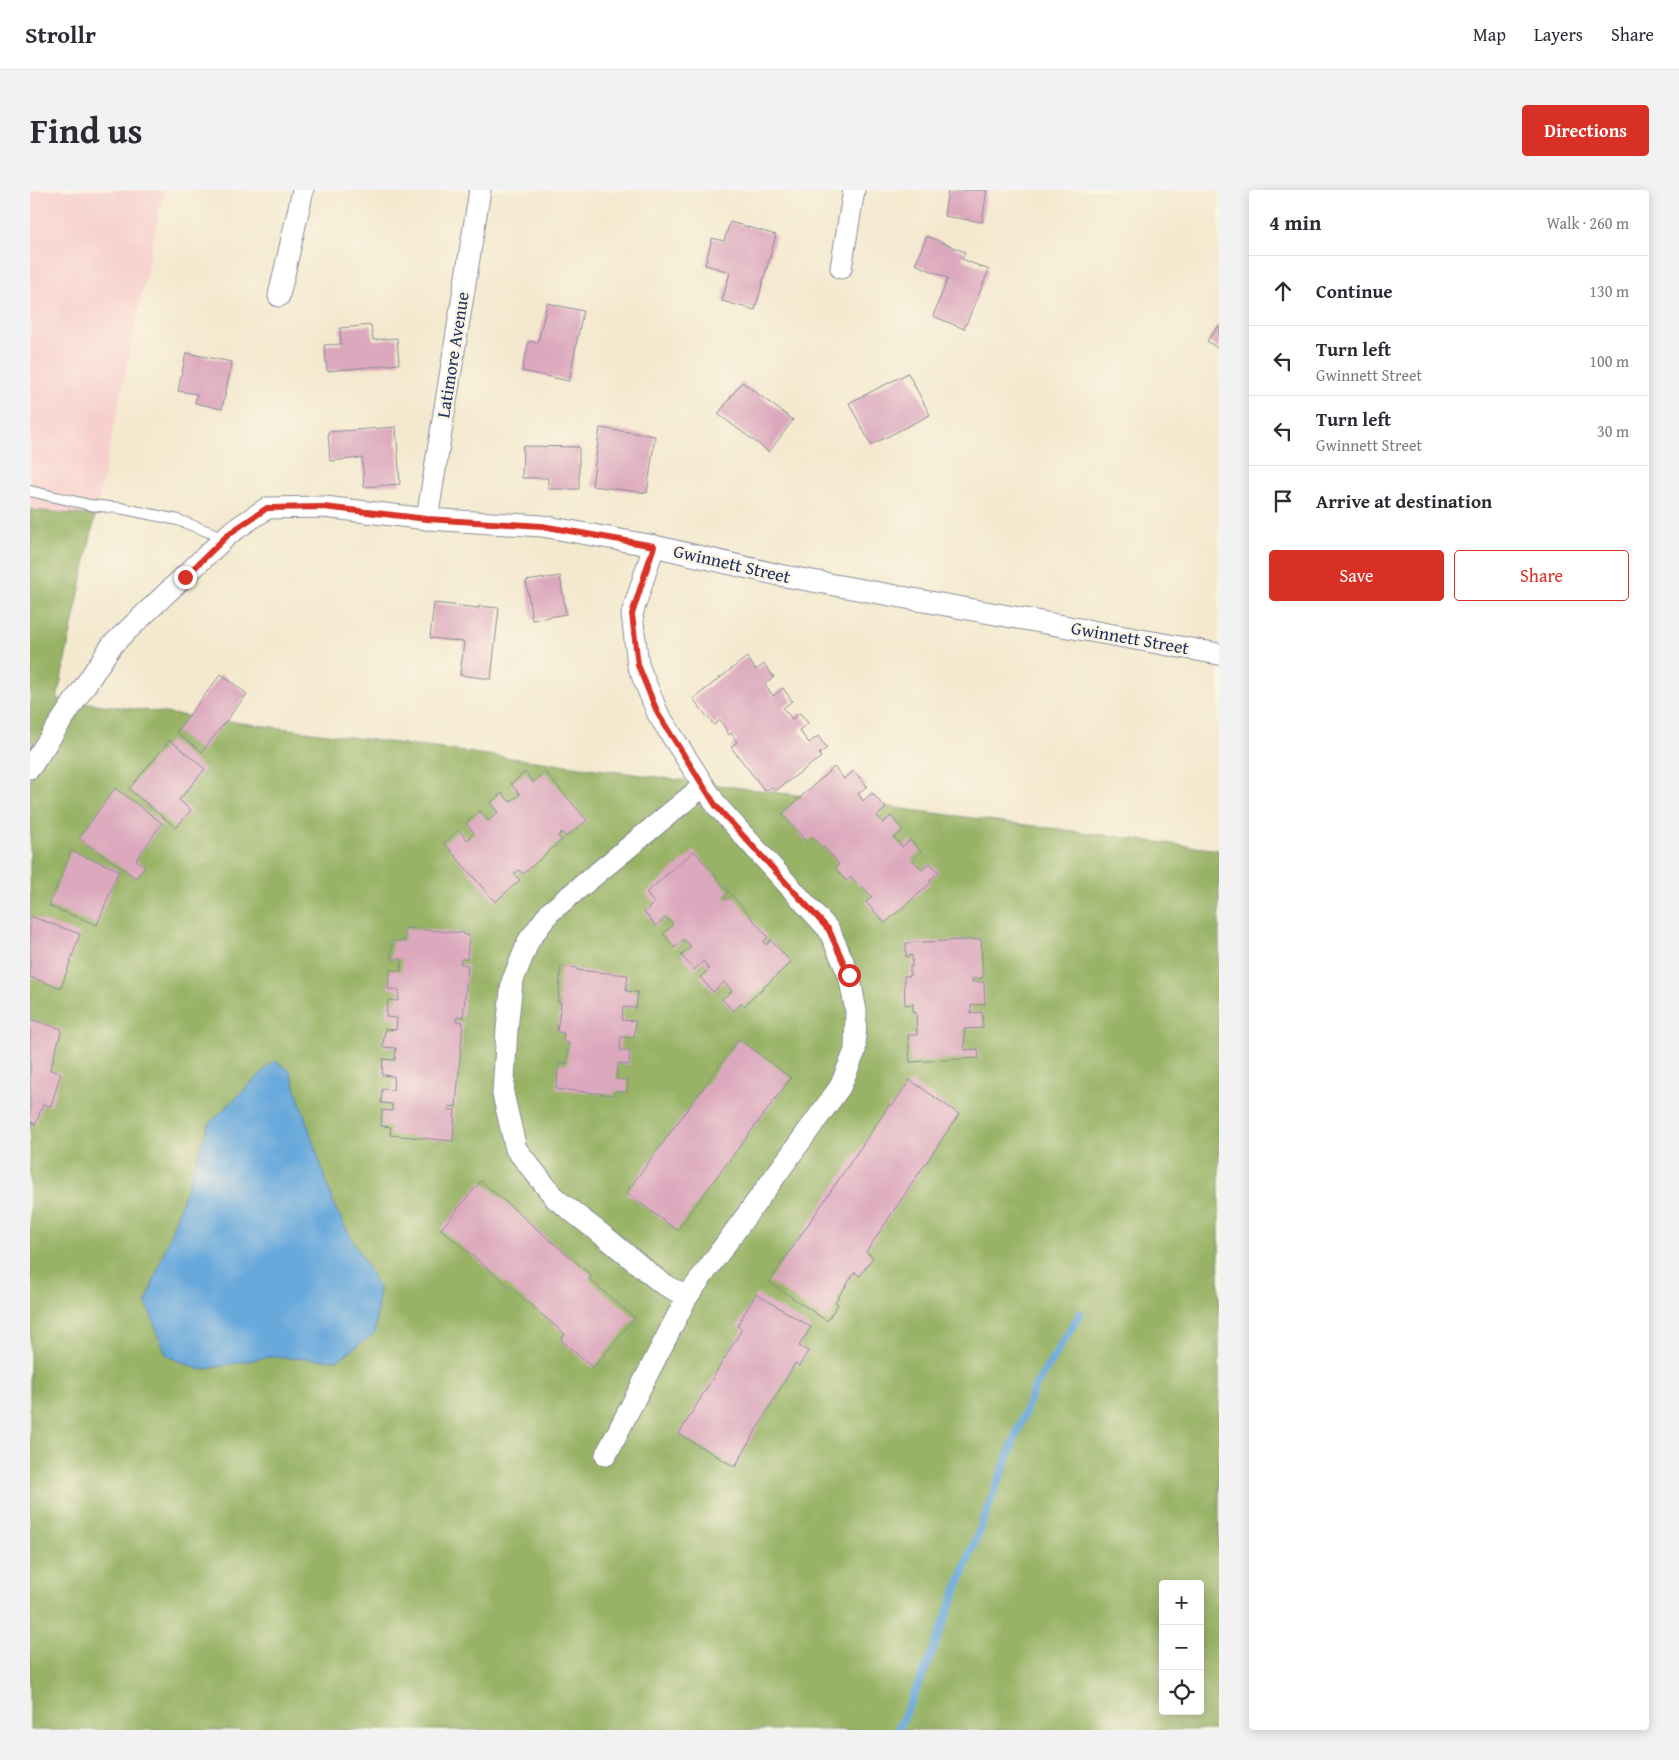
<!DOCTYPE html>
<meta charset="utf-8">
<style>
:root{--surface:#fff;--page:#f2f2f3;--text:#2b2b33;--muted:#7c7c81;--line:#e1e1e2;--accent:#d93025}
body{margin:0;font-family:"Gentium Book Plus",serif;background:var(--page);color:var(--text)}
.controls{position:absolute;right:15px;bottom:15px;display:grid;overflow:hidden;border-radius:5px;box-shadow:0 2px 12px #0003}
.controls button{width:45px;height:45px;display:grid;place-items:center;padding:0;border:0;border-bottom:1px solid var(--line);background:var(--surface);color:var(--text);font:25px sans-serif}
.stop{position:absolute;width:15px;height:15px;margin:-11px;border:4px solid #d93025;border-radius:50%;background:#fff}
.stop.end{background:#d93025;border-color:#fff;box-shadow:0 1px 5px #0008}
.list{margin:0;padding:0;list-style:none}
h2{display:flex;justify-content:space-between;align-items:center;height:65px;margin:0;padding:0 20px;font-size:21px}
h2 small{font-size:16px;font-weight:400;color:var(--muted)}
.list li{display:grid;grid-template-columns:32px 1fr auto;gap:15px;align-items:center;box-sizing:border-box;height:70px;padding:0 20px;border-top:1px solid var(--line)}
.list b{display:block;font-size:19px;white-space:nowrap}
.list p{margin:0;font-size:16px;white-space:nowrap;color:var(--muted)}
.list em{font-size:16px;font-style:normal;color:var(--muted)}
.actions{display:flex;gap:10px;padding:15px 20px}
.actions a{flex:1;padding:11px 0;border:1px solid var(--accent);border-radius:5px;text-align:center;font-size:18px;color:var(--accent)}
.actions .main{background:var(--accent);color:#fff}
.icon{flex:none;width:28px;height:28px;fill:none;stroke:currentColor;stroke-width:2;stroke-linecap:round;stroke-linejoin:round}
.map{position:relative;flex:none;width:1189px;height:1540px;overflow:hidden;border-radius:5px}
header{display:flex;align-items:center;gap:30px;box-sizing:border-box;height:70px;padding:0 25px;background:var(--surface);border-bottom:1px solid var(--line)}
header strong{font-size:24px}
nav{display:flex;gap:28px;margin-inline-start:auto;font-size:18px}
.intro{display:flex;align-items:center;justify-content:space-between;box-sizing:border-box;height:120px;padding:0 30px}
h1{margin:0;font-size:35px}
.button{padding:12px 22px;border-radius:5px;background:var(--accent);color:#fff;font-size:18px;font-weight:700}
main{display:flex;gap:30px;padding:0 30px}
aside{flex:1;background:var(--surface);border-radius:5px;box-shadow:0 2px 12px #0003}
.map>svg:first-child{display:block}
.built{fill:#f7d0cd}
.forest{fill:#98b366;stroke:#5a7162;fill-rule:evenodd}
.water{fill:#68a8db;stroke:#426c9c}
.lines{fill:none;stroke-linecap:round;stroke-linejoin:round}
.stream{stroke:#68a8db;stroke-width:8}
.building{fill:#dca8bd}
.lane-casing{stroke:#888c96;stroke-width:12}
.street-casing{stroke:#888c96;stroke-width:23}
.lane{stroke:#fff;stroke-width:10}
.street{stroke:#fff;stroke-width:21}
.route{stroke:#d93025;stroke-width:6}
.labels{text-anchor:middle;stroke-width:5;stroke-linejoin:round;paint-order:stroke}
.street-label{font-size:18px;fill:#1b2f5e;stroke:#fcf5e5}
</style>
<header>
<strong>Strollr</strong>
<nav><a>Map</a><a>Layers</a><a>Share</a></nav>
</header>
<div class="intro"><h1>Find us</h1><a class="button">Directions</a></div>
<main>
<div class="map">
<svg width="1189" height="1540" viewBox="0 0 1189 1540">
<rect width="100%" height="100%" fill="#fcf5e5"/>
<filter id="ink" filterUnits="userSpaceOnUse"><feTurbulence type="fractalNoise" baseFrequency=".02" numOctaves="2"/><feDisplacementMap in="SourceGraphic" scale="10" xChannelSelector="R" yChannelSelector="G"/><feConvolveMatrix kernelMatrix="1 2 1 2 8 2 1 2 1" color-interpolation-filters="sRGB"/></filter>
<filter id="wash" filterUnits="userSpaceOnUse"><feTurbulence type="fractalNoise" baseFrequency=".0096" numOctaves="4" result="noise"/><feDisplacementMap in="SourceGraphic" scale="20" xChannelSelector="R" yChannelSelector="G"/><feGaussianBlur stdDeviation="1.12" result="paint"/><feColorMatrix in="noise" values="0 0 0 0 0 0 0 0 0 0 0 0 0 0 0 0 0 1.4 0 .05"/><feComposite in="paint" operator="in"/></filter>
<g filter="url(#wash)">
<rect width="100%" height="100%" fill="#f4e9cf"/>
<path class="built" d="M0,0H134L65,326L0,320Z"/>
<path class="forest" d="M0,320L65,326L27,509L1189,660V1540H0ZM1133,1394H1170V1521H1133Z"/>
<path class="water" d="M245,870L260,881L305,1018L349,1098L345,1143L308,1170L238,1167L171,1180L137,1166L116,1113L179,934Z"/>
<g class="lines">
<path class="stream" d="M868,1540L899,1471L1004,1199L1050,1124"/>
</g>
<g id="blocks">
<g class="building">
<path d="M918,0H957L952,32L914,26Z"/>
<path d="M700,32L746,45L725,120L692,111L700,82L675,75L682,48L694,51Z"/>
<path d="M897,46L935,62L932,69L959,80L934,139L903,126L918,88L885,74Z"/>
<path d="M517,113L553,121L539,191L492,181L499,151L508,153Z"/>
<path d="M341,135L343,150L367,148L369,174L297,181L294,155L311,154L310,138Z"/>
<path d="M1189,135V159L1177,151Z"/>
<path d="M156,163L202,172L192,219L165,213L167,204L148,201Z"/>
<path d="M878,183L900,225L841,255L819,213Z"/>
<path d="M712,192L763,230L739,262L688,224Z"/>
<path d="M366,237L370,294L334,297L332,268L300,271L298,242Z"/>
<path d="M570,238L625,246L617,303L562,296Z"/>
<path d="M493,256L549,257V299H518V288H492Z"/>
<path d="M530,386L536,424L502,430L496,391Z"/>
<path d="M404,413L449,418V416L469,418L461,489L430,485L434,452L400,448Z"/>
<path d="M717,467L726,480L734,474L744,487L735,494L743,506L753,498L762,511L753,518L762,529L770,523L778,533L769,540L779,553L788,546L797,558L789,564L791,567L745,601L742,597L735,601L701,557L707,552L701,543L699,545L690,530L684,535L663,509Z"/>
<path d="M191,484L217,504L172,562L146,542Z"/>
<path d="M140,550L175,579L149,610L161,620L146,638L99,599Z"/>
<path d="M804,577L814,589L824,581L837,596L828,604L833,611L842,603L856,618L847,626L853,633L861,626L873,640L864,648L872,657L880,650L891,661L882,669L892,680L900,673L909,682L900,690L901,693L855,733L836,712L842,707L832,696L831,698L821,687L816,691L805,678L809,674L794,657L793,658L783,647L777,652L752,624Z"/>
<path d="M495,582L503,592L515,582L557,630L536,647L532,642L528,646L532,650L493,684L489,680L484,684L490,690L465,712L414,653L429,640L437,650L444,643L436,633L450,621L458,631L468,622L460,613L472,603L480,612L490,604L481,594Z"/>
<path d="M85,598L132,633L106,670L115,676L106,688L49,648Z"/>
<path d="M41,661L89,680L67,735L19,716Z"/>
<path d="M664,661L699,702L694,706L697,710L702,705L738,747L734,751L736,755L741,750L761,772L714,816L712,813L703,821L692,809L702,801L694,792L683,802L670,787L679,779L673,771L664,780L651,765L661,757L654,749L645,758L633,744L643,735L636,727L626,736L614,722L624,713L616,703Z"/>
<path d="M0,726L50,744L31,798L0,787Z"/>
<path d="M375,738L434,743V745H439L437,769H431L430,774L438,775L433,827H427L426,831L433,832L426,917L419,916V920H425L423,951L360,945L361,937L351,936L352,920L362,921V914L351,913L352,899L363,900L364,886L352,885L353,869L365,870L366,858L353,857L355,839L366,840L367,828L356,827L358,810L368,811L369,800L358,799L360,780L371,781L372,769H361L362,751H374Z"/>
<path d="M951,749L953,788L942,789V792H954L955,814L941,815V823L952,822L953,838L934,839L935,860L948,859L949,868L880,872L878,845H887L886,822L883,823V814L875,815L874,786H880V776L882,777V765L876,767V753Z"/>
<path d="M531,776L547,778V780L598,785L596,801L608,802L606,818L593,817L592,830L606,831L604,848L591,847L590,860L600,861L599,875L588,873L586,889L598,890L597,902L585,901L584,905L526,899L529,873L537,874L539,853L533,852L534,843L527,842L531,812H528Z"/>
<path d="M0,829L32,839L20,880L31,883L21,916L13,914L6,934L0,932Z"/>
<path d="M709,849L761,888L647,1040L596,1003Z"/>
<path d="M880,890L929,924L836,1062L843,1067L830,1086L825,1082L805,1112L808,1114L797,1131L739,1092L860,914L862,916Z"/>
<path d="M451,991L562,1086L559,1089L605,1128L563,1178L531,1150L535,1144L411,1039Z"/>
<path d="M726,1104L781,1137L769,1156L778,1161L769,1176L765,1173L705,1277L649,1244L712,1139L707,1136Z"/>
</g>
</g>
</g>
<g filter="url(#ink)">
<use href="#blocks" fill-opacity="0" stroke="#888c96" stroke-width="1"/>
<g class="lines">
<defs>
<path id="lane" d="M0,301L60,315L90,318L148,330L195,348"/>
<g id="street">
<path d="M811,78L824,0"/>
<path d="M249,106L273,0"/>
<path d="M397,329L450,0"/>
<path d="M0,578L82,455L200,343L237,318L294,317L397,329L512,336L624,356L749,385L1189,464"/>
<path d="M657,1107L630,1092L579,1050L526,1009L486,959L473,904L477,839L482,792L499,750L520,722L673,596"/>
<path d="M576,1265L657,1107L810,897L825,861L826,821L819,785L799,740L687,616L628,524L608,475L602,424L624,356"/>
</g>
</defs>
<use href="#lane" class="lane-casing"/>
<use href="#street" class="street-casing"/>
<use href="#lane" class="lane"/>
<use href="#street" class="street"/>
</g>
</g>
<g class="lines" filter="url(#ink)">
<path class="route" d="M155,387L200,343L237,318L294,317L397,329L512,336L624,356L602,424L608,475L628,524L686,616L799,740L819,785"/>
</g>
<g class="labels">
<g class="street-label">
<text transform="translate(423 165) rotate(-81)" y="6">Latimore Avenue</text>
<text transform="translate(702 374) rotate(13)" y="6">Gwinnett Street</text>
<text transform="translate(1100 448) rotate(10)" y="6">Gwinnett Street</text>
</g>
</g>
</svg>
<div class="controls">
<button>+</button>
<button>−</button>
<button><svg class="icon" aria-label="locate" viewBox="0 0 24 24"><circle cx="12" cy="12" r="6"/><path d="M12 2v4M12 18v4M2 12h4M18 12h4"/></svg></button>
</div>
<div class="stop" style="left:819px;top:785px"></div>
<div class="stop end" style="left:155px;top:387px"></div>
</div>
<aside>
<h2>4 min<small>Walk · 260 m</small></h2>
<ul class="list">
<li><svg class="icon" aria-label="ahead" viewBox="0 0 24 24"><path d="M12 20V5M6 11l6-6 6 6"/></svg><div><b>Continue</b></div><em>130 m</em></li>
<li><svg class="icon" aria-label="left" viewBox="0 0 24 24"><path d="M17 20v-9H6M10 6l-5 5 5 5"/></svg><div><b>Turn left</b><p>Gwinnett Street</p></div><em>100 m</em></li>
<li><svg class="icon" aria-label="left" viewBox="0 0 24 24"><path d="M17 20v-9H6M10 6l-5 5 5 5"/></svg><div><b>Turn left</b><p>Gwinnett Street</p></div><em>30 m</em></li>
<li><svg class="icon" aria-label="arrive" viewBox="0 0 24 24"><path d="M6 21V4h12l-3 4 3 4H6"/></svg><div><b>Arrive at destination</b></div></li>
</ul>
<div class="actions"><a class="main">Save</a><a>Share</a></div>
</aside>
</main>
